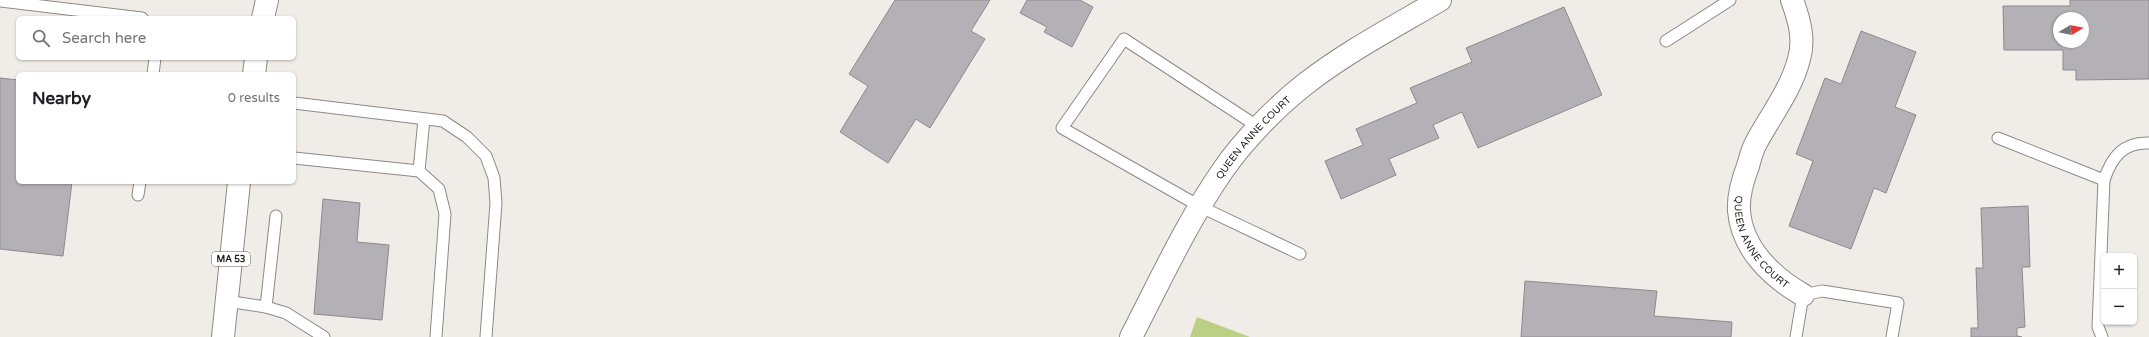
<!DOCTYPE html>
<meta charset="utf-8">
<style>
:root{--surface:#fff;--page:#f6f6f6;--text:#202124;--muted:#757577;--line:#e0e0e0}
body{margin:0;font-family:"Varela Round",sans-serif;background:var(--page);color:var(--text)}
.controls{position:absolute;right:12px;bottom:12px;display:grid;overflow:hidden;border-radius:6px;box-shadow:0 1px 3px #0004}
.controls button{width:36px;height:36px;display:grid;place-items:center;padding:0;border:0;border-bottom:1px solid var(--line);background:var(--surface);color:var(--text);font:20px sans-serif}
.compass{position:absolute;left:2053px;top:12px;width:36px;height:36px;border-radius:50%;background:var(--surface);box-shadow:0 1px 3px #0004;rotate:80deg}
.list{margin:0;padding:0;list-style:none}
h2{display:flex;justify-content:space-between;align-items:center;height:52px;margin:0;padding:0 16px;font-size:17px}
h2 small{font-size:13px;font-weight:400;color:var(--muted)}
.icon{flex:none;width:22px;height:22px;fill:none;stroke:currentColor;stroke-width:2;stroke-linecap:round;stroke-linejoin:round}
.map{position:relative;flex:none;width:2149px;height:337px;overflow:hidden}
.search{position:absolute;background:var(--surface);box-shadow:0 1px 3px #0004;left:16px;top:16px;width:280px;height:44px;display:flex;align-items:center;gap:10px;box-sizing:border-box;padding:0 14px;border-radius:6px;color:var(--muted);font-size:15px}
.panel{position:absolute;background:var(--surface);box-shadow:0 1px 3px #0004;left:16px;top:72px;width:280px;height:112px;border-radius:6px}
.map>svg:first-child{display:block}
.green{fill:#bbd084}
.building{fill:#b4b1b6;stroke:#8d8a8f;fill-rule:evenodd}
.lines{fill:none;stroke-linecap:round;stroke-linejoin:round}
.lane-casing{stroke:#8d8a85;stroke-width:13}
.street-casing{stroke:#8d8a85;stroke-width:24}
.primary-casing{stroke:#8d8a85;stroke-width:24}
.lane{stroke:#fff;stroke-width:11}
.street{stroke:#fff;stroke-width:22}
.primary{stroke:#fff;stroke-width:22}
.labels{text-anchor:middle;stroke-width:3;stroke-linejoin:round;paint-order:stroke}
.shield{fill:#fff;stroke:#605f5e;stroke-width:1}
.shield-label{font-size:9px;font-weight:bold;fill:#1c1b19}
.street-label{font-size:10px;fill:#1c1b19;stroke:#fff}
</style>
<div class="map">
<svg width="2149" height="337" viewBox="0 0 2149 337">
<rect width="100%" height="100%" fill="#f0ece7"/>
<path class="green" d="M1197,317L1250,337H1190Z"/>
<g class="building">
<path d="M895,0H990L971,31L985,39L930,128L916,119L888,163L840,132L868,86L849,74Z"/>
<path d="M1027,0H1080L1093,7L1072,47L1044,32L1047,27L1020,13Z"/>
<path d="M2070,0H2149V79L2076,80V70H2063V50H2004L2003,6H2070ZM2059,18H2083V42H2059Z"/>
<path d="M1564,7L1602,95L1478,148L1462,112L1433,125L1439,138L1389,159L1396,175L1341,199L1325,161L1363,145L1356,129L1417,103L1410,88L1472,62L1466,48Z"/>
<path d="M1861,31L1916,52L1895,107L1916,115L1886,193L1874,188L1851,249L1789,226L1813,161L1796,154L1825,78L1841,84Z"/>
<path d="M0,78L18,80V182H72L63,256L0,249Z"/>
<path d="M323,199L360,203L357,242L389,245L382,320L314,314Z"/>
<path d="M2028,206L2030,267H2022L2025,327L2017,328V336L2022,337H1971V328H1978L1976,268H1983L1981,208Z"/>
<path d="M1525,281L1657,291L1654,316L1732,322L1731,337H1521Z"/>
</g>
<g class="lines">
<defs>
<g id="lane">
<path d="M0,1L142,18"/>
<path d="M1666,41L1730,0"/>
<path d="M153,74L155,58"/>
<path d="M294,103L443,121L467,137L486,156L494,178L496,203L486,337"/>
<path d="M1260,128L1124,39L1062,128L1201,207L1300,254"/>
<path d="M1998,138L2104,180"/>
<path d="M294,158L419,171L439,189L445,214L436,337"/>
<path d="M419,171L424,119"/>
<path d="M138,195L140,182"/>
<path d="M226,301L266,307L286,313L324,337"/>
<path d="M266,307L276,216"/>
<path d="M1796,337L1803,295L1822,291L1898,303L1892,337"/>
<path d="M2102,337L2098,327L2104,180C2112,157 2123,142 2149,143"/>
</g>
<g id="street">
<path id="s1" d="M1792,0C1799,19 1805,39 1799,59C1791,90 1771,115 1756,143C1752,150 1750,159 1748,166C1743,179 1738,197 1739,211C1742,249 1772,277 1803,295"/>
<path id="s2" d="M1131,337C1160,281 1187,222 1223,170C1243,141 1276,107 1304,85C1346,52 1394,27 1440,0"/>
</g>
<g id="primary">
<path d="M263,18L267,0"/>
<path d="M254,74L256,58"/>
<path d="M223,337L239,182"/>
</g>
</defs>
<use href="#lane" class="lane-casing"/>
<use href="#street" class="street-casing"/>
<use href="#primary" class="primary-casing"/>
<use href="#lane" class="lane"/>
<use href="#street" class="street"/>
<use href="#primary" class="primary"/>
</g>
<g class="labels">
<rect class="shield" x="212" y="252" width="38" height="14" rx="3"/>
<g class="shield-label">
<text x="231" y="262">MA 53</text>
</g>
<g class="street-label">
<text dy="4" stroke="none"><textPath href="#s2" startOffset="235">QUEEN ANNE COURT</textPath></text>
<text dy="4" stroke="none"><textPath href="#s1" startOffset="264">QUEEN ANNE COURT</textPath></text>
</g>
</g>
</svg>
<div class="controls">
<button>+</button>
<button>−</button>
</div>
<svg class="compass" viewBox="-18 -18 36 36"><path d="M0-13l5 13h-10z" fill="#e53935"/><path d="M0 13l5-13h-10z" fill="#757577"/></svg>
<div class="search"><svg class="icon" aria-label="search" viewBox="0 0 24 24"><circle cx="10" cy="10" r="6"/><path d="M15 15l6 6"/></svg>Search here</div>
<section class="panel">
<h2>Nearby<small>0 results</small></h2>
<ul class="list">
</ul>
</section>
</div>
